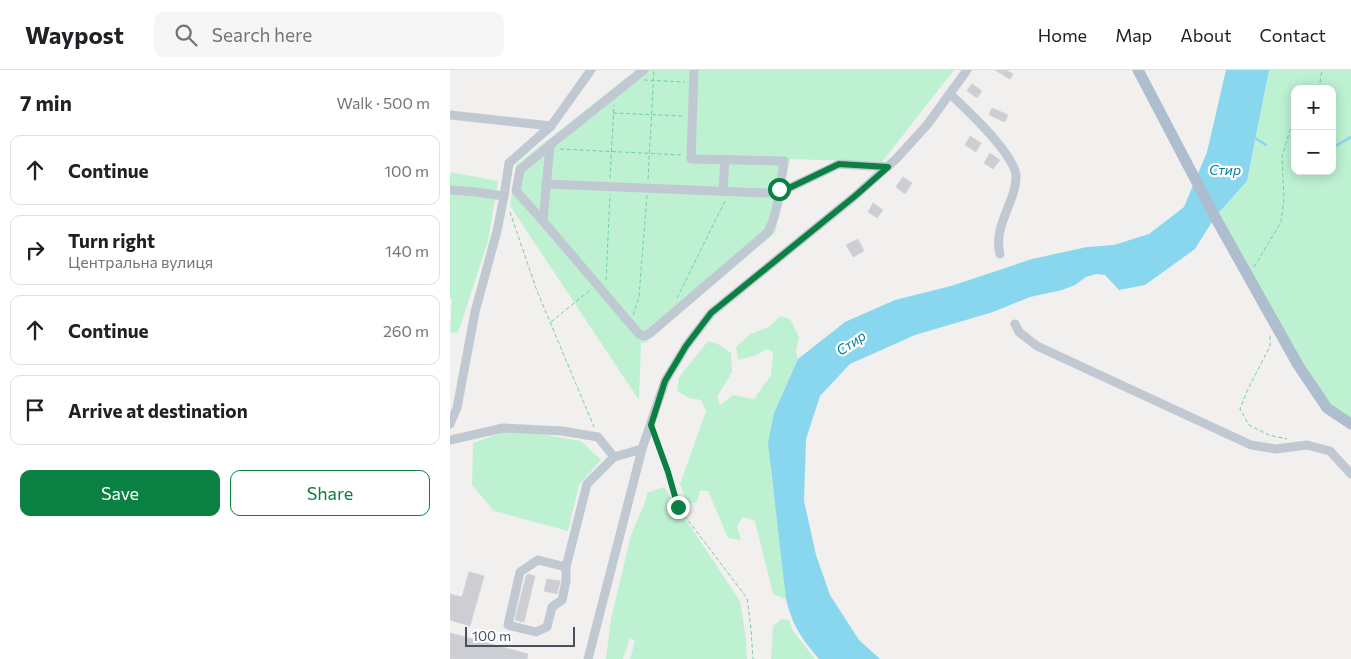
<!DOCTYPE html>
<meta charset="utf-8">
<style>
:root{--surface:#fff;--page:#f6f6f6;--text:#202124;--muted:#757577;--line:#e0e0e0;--accent:#0b8043}
body{margin:0;font-family:Commissioner,sans-serif;background:var(--page);color:var(--text)}
.controls{position:absolute;right:15px;top:15px;display:grid;overflow:hidden;border-radius:10px;box-shadow:0 2px 12px #0003}
.controls button{width:45px;height:45px;display:grid;place-items:center;padding:0;border:0;border-bottom:1px solid var(--line);background:var(--surface);color:var(--text);font:25px sans-serif}
.scale{position:absolute;left:15px;bottom:12px;width:110px;box-sizing:border-box;padding-left:5px;border:2px solid #47525e;border-top:0;font-size:14px;line-height:18px;white-space:nowrap;color:#47525e;-webkit-text-stroke:4px #fff;paint-order:stroke}
.stop{position:absolute;width:15px;height:15px;margin:-11px;border:4px solid #0b8043;border-radius:50%;background:#fff}
.stop.end{background:#0b8043;border-color:#fff;box-shadow:0 1px 5px #0008}
.list{margin:0;padding:0;list-style:none}
h2{display:flex;justify-content:space-between;align-items:center;height:65px;margin:0;padding:0 20px;font-size:21px}
h2 small{font-size:16px;font-weight:400;color:var(--muted)}
.list li{display:grid;grid-template-columns:32px 1fr auto;gap:15px;align-items:center;box-sizing:border-box;height:70px;margin:0 10px 10px;padding:0 10px;border:1px solid var(--line);border-radius:10px}
.list b{display:block;font-size:19px;white-space:nowrap}
.list p{margin:0;font-size:16px;white-space:nowrap;color:var(--muted)}
.list em{font-size:16px;font-style:normal;color:var(--muted)}
.actions{display:flex;gap:10px;padding:15px 20px}
.actions a{flex:1;padding:11px 0;border:1px solid var(--accent);border-radius:10px;text-align:center;font-size:18px;color:var(--accent)}
.actions .main{background:var(--accent);color:#fff}
.icon{flex:none;width:28px;height:28px;fill:none;stroke:currentColor;stroke-width:2;stroke-linecap:round;stroke-linejoin:round}
.map{position:relative;flex:none;width:901px;height:589px;overflow:hidden}
header{display:flex;align-items:center;gap:30px;box-sizing:border-box;height:70px;padding:0 25px;background:var(--surface);border-bottom:1px solid var(--line)}
header strong{font-size:24px}
nav{display:flex;gap:28px;margin-inline-start:auto;font-size:18px}
.search{width:350px;height:45px;background:var(--page);display:flex;align-items:center;gap:12px;box-sizing:border-box;padding:0 18px;border-radius:10px;color:var(--muted);font-size:19px}
main{display:flex}
aside{flex:1;background:var(--surface)}
.map>svg:first-child{display:block}
.green{fill:#bdf1d2;fill-rule:evenodd}
.water{fill:#88d7ef}
.lines{fill:none;stroke-linecap:round;stroke-linejoin:round}
.stream{stroke:#88d7ef;stroke-width:2.5}
.building{fill:#ccced4;stroke:#d3d5db}
.path{stroke:#73d0a5;stroke-width:1;stroke-dasharray:4 2.5;stroke-linecap:butt}
.minor{stroke:#c0c9d2;stroke-width:9}
.major{stroke:#aebecf;stroke-width:11}
.route{stroke:#0b8043;stroke-width:6}
.labels{text-anchor:middle;stroke-width:4.5;stroke-linejoin:round;paint-order:stroke}
.water-label{font-size:14px;font-style:italic;fill:#087ca1;stroke:#fff}
</style>
<header>
<strong>Waypost</strong>
<div class="search"><svg class="icon" aria-label="search" viewBox="0 0 24 24"><circle cx="10" cy="10" r="6"/><path d="M15 15l6 6"/></svg>Search here</div>
<nav><a>Home</a><a>Map</a><a>About</a><a>Contact</a></nav>
</header>
<main>
<aside>
<h2>7 min<small>Walk · 500 m</small></h2>
<ul class="list">
<li><svg class="icon" aria-label="ahead" viewBox="0 0 24 24"><path d="M12 20V5M6 11l6-6 6 6"/></svg><div><b>Continue</b></div><em>100 m</em></li>
<li><svg class="icon" aria-label="right" viewBox="0 0 24 24"><path d="M7 20v-9h11M14 6l5 5-5 5"/></svg><div><b>Turn right</b><p>Центральна вулиця</p></div><em>140 m</em></li>
<li><svg class="icon" aria-label="ahead" viewBox="0 0 24 24"><path d="M12 20V5M6 11l6-6 6 6"/></svg><div><b>Continue</b></div><em>260 m</em></li>
<li><svg class="icon" aria-label="arrive" viewBox="0 0 24 24"><path d="M6 21V4h12l-3 4 3 4H6"/></svg><div><b>Arrive at destination</b></div></li>
</ul>
<div class="actions"><a class="main">Save</a><a>Share</a></div>
</aside>
<div class="map">
<svg width="901" height="589" viewBox="0 0 901 589">
<rect width="100%" height="100%" fill="#f2efef"/>
<g class="green">
<path d="M186,0H504L432,92L340,89L325,163L195,273H191L189,330L60,136L66,95Z"/>
<path d="M819,0H901V354L877,338L765,147L797,111ZM845,19H882V101H845Z"/>
<path d="M0,102L48,111L38,171L8,263L0,262L2,229L0,228Z"/>
<path d="M330,246L340,249L349,267L346,282L348,289L324,343L321,403L332,484L336,529L323,524L305,451L293,447L287,456L291,470L278,468L258,421H250L247,432L238,434L230,414L256,341L251,330L239,328L227,321L229,307L258,271L268,274L281,283L282,302L267,327L270,335L283,325L304,329L321,305L323,282L317,279L306,285L288,290L286,277L300,264L319,257Z"/>
<path d="M54,362L84,363L131,371L151,390L129,415L118,461L44,441L22,415L23,373Z"/>
<path d="M214,417L290,531L296,569L297,589H180L185,571L180,568L173,589H156L161,549L181,465L195,432L197,423Z"/>
<path d="M332,549L339,550L343,561L365,589H321L323,556Z"/>
</g>
<path class="water" d="M776,0H819L797,111L765,147L745,179L695,215L669,220L655,205L646,204L636,207L625,215L612,220L580,227L543,242L465,265L400,294L370,326L356,369L354,431L366,485L380,525L409,570L430,589H369C352,569 342,555 336,529L318,373L324,343L348,289L395,252L445,230L501,216L582,189L637,177L664,175L699,164L734,137L757,82Z"/>
<g class="lines">
<g class="stream">
<path d="M805,68L816,75"/>
<path d="M882,78L901,67"/>
</g>
</g>
<g class="building">
<path d="M545,0H556L563,4L560,9Z"/>
<path d="M522,14L532,21L527,28L517,21Z"/>
<path d="M542,38L558,45L555,52L539,45Z"/>
<path d="M520,66L531,73L526,82L515,75Z"/>
<path d="M540,83L550,90L543,99L534,93Z"/>
<path d="M453,107L462,113L455,124L446,117Z"/>
<path d="M423,133L433,140L427,148L418,142Z"/>
<path d="M408,169L414,181L403,187L396,175Z"/>
<path d="M19,502L34,506L20,556L0,550V524L12,527Z"/>
<path d="M78,504L85,506L74,552L65,550L76,506Z"/>
<path d="M97,509L110,511L107,524L94,521Z"/>
<path d="M0,563L78,584L77,589H0Z"/>
</g>
<g class="lines">
<g class="path">
<path d="M194,10L235,12"/>
<path d="M869,19L872,0"/>
<path d="M163,43L234,46"/>
<path d="M110,79L233,85"/>
<path d="M160,108L164,35"/>
<path d="M198,109L204,0"/>
<path d="M60,142L87,221L144,357"/>
<path d="M804,197L831,152L834,129L832,87L840,60L845,56"/>
<path d="M156,210L160,125"/>
<path d="M227,228L276,129"/>
<path d="M183,245L189,227L197,125"/>
<path d="M101,252L140,220"/>
<path d="M820,266V276L797,321L790,339L799,355L819,365L837,369"/>
<path d="M205,367L218,402L228,437L297,528L301,559L303,589"/>
</g>
<g class="minor">
<path d="M194,0L100,75L93,151L189,264L194,266L199,264L318,162C329,141 330,114 334,91L241,89L244,0"/>
<path d="M500,24C517,40 564,83 566,106C566,115 563,125 560,132C554,149 545,165 550,184"/>
<path d="M0,45L101,56"/>
<path d="M96,114L316,123L337,119L389,94L438,97"/>
<path d="M0,120L26,122L54,126"/>
<path d="M273,121L275,89"/>
<path d="M93,151L66,121L70,100L100,75"/>
<path d="M565,254L569,262L587,276L801,375L826,379L857,375L880,381L901,404"/>
<path d="M0,354L7,338L25,242L47,161L54,126L59,93L101,56L141,0"/>
<path d="M0,370L53,358L112,361L148,367L164,387"/>
<path d="M116,497V511L112,530L102,537L97,557L86,562L58,555L70,502L88,490L116,497L137,414L164,387L192,379"/>
<path d="M138,589L192,379L215,311L236,276L261,243L405,126L446,89L477,55L517,0"/>
</g>
<path class="major" d="M688,0L765,147L848,295L877,338L901,354"/>
</g>
<g class="lines">
<path class="route" d="M228,437L218,402L201,355L215,311L236,276L261,243L405,126L438,97L389,94L337,119H329"/>
</g>
<g class="labels">
<g class="water-label">
<text x="775" y="105">Стир</text>
<text transform="translate(401 273) rotate(-34)" y="5">Стир</text>
</g>
</g>
</svg>
<div class="controls">
<button>+</button>
<button>−</button>
</div>
<div class="scale">100 m</div>
<div class="stop" style="left:329px;top:119px"></div>
<div class="stop end" style="left:228px;top:437px"></div>
</div>
</main>
